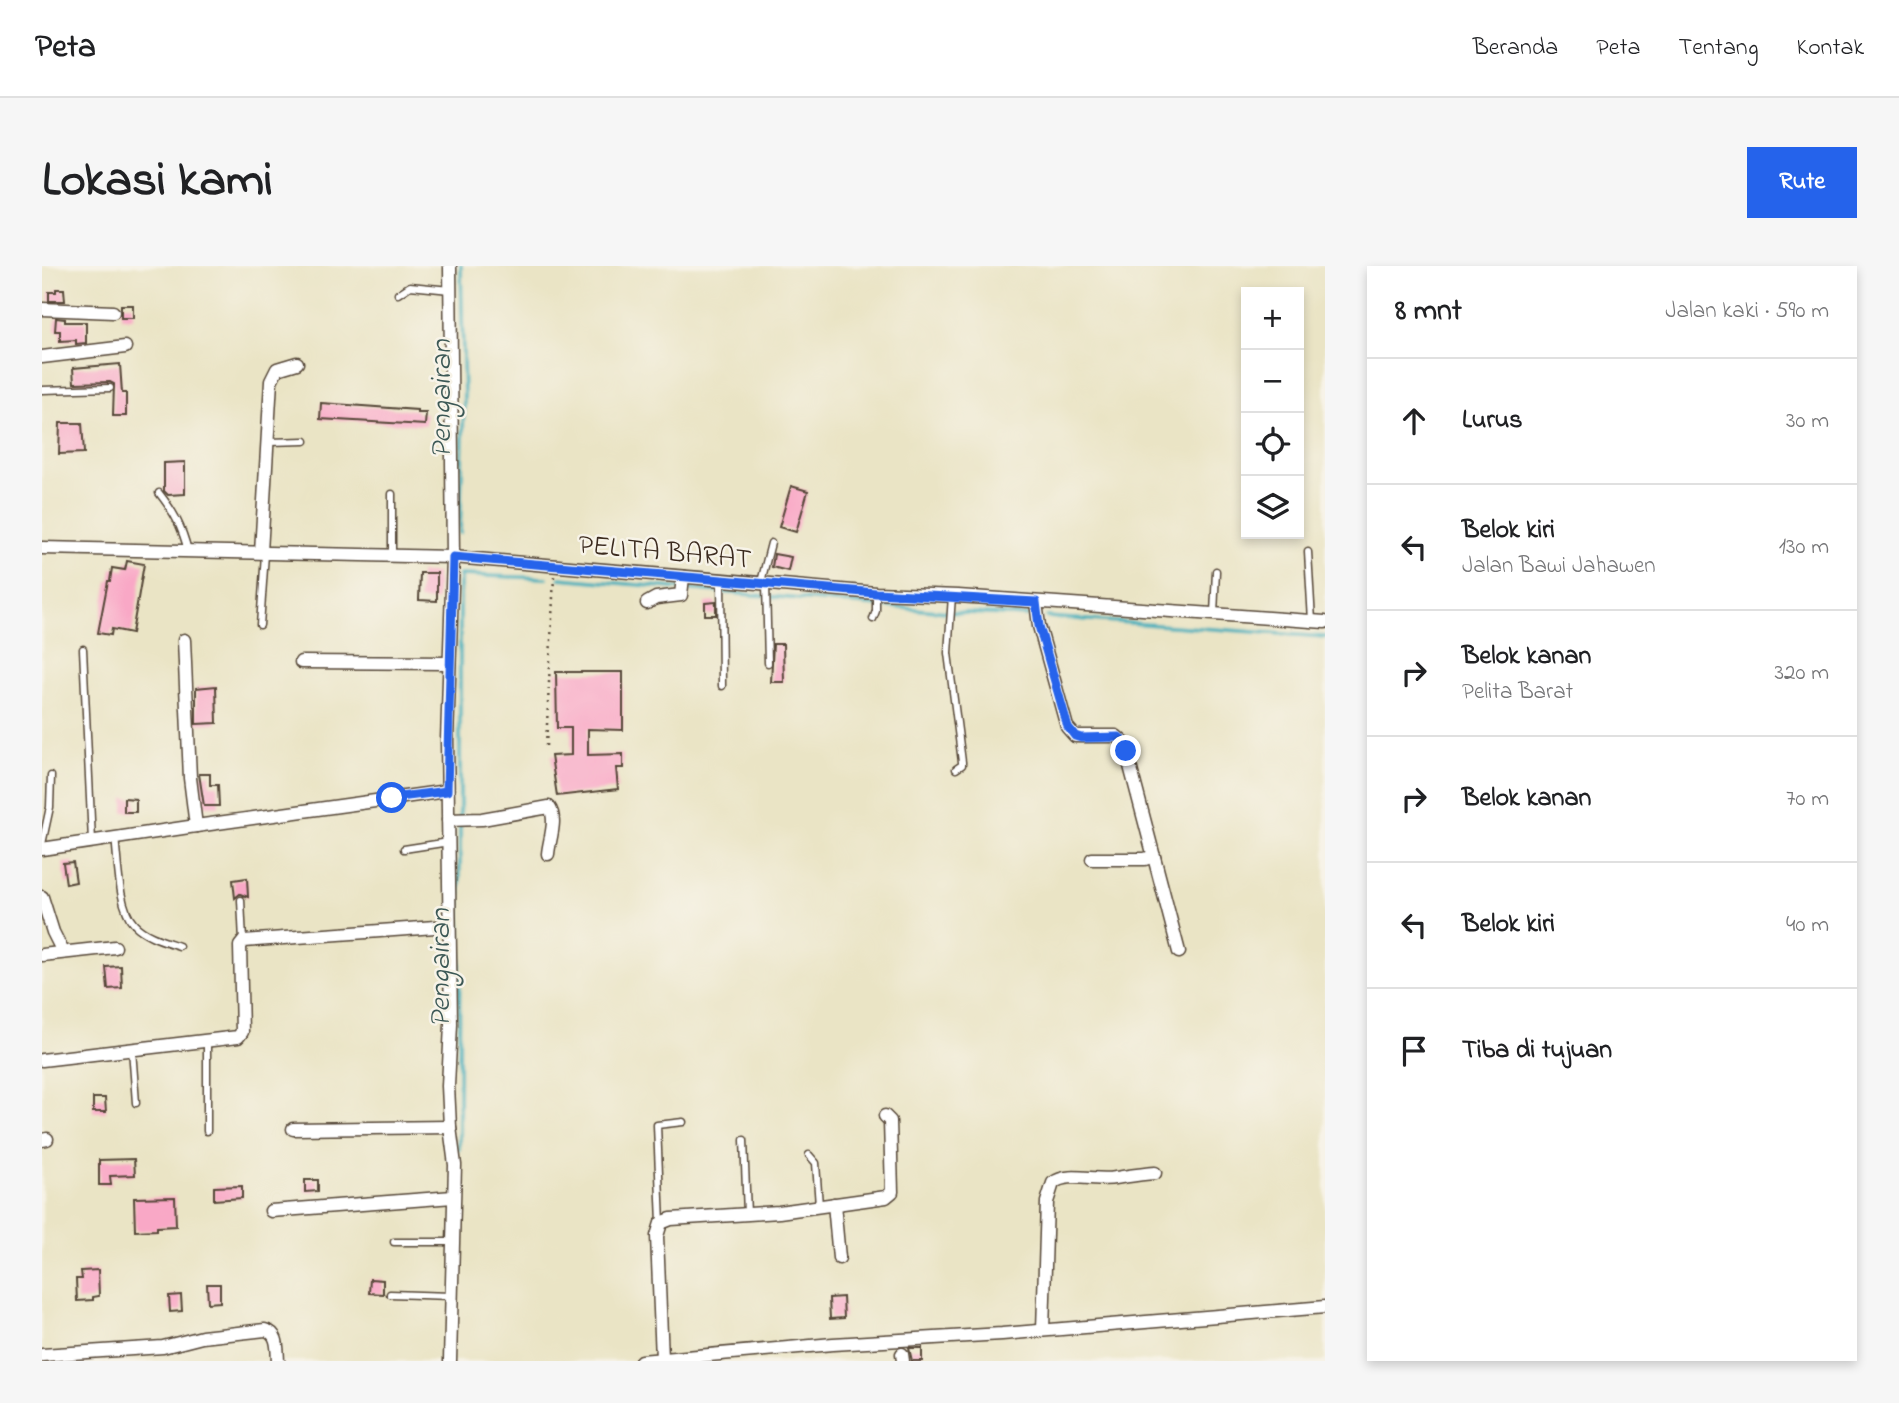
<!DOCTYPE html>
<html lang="id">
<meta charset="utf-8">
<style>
:root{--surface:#fff;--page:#f6f6f6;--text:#202124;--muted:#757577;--line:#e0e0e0;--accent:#2563eb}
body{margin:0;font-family:"Indie Flower",sans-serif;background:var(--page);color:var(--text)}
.controls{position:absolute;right:21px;top:21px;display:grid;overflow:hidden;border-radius:0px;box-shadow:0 4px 10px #0003}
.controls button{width:63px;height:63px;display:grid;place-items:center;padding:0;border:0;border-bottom:2px solid var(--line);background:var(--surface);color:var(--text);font:35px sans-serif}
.stop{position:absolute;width:21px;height:21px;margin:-16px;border:5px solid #2563eb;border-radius:50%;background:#fff}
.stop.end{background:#2563eb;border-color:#fff;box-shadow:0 2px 7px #0008}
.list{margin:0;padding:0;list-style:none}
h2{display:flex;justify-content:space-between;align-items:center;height:91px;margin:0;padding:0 28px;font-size:30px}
h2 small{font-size:23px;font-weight:400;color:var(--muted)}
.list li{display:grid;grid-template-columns:46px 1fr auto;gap:21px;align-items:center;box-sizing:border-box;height:126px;padding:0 28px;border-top:2px solid var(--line)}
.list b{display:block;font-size:26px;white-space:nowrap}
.list p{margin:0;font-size:23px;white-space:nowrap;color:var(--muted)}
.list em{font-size:23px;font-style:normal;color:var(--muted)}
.icon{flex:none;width:38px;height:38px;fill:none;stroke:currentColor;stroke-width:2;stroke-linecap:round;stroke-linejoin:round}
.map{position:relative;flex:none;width:1283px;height:1095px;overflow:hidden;border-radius:0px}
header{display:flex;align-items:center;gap:42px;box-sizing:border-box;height:98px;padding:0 35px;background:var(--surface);border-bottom:2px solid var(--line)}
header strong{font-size:33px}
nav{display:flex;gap:38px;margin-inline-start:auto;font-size:24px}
.intro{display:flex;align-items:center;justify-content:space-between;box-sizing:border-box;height:168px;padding:0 42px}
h1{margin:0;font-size:49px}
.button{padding:18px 32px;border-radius:0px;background:var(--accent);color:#fff;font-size:24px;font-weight:700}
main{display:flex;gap:42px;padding:0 42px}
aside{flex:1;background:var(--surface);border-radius:0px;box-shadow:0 4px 10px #0003}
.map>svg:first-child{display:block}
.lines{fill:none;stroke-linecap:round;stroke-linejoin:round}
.stream{stroke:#3faebb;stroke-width:3.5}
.building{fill:#f9a8c6}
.lane-casing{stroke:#554637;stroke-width:9}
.street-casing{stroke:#554637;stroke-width:15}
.path{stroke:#554637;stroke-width:2.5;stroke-dasharray:2 5;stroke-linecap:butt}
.lane{stroke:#fff;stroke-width:6}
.street{stroke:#fff;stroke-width:12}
.route{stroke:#2563eb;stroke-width:9}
.labels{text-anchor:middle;stroke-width:5;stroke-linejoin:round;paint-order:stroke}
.street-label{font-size:28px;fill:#3b2a1e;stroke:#f7f3e8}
.water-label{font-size:30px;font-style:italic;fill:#3c5855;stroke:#f7f3e8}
</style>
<header>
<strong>Peta</strong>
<nav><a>Beranda</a><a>Peta</a><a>Tentang</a><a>Kontak</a></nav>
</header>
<div class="intro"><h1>Lokasi kami</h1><a class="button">Rute</a></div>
<main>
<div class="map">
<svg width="1283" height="1095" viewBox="0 0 1283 1095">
<rect width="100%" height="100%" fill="#f7f3e8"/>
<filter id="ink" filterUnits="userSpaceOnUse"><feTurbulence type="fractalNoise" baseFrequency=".0143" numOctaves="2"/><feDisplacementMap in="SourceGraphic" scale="14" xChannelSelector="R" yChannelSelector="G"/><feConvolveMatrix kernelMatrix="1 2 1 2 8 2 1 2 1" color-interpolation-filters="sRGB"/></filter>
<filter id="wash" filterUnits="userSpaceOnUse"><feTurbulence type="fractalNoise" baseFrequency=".00686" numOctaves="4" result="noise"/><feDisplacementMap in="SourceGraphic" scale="28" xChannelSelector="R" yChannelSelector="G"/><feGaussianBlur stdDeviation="1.57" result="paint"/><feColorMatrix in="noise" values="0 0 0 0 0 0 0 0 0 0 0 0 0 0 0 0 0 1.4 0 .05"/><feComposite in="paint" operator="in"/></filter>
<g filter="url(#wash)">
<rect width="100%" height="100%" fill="#eae4c5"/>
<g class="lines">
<g class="stream">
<path d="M418,267L422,134L419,0"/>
<path d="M518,312L906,346L985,350"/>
<path d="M1005,351L1283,371"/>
<path d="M418,551V309L505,312"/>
<path d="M417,883L418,558"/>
</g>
</g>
<g id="blocks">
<g class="building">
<path d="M14,23H22L23,35H7V26H14Z"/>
<rect x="79" y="39" width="12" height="13"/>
<path d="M14,52L23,53V56H44V77L34,78V74L18,75V65H13Z"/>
<path d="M78,98L80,127H84V150H71L72,118L68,116L32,117L31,102Z"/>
<path d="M279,137L375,144V147H384L383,159L278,153Z"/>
<path d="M18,157H40L42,187L17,188Z"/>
<path d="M143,196V228L126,229L122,225V197Z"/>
<path d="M749,220L766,225L754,266L737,261Z"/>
<path d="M732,288L749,291L746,305L730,301Z"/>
<path d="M85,295L102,298L90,367L70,363L69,369L56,367L66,315H68L70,302L83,304Z"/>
<path d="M378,307H395V335L377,334Z"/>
<path d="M674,336V349H663V337Z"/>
<path d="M731,378H741L742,416H729Z"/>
<path d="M514,406H581V464L546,463V489L581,488V502H574L576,523L515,530L509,490L529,489V462H515Z"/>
<path d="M174,420L175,457L154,458V422Z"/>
<path d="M157,508H168V519H176L177,540H162Z"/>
<path d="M82,532L94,533V546H82Z"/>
<path d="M31,596L34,616L24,618L21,597Z"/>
<path d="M205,612L206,631L198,628L193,632L191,614Z"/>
<path d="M79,700L80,722L66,723L64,701Z"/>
<path d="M51,832H63L64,846H51Z"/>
<path d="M92,893L93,909L68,910L69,919H57V894Z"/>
<path d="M263,914H276V925L263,926Z"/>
<path d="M200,920V932L172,934V921Z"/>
<path d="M133,931L134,960L115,961V964L93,965L92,932Z"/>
<path d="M56,1004L57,1030L51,1031V1034L35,1035L34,1013H40L39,1005Z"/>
<path d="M328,1013L341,1014V1028L327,1027Z"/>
<path d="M165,1018H178V1036L166,1037Z"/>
<path d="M139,1029L140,1045L128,1046L127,1030Z"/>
<path d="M801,1031L802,1052L788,1053L787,1032Z"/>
<path d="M867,1082H880V1095H870Z"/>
</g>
</g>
</g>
<g filter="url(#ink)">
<use href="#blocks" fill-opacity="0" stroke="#554637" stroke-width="2"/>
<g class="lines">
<defs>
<g id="lane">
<path d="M356,28L368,20L408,24"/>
<path d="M0,124L68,122"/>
<path d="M227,176L263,175"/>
<path d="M117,227C132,246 140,261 146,285"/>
<path d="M1266,286L1270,355"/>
<path d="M350,290V228"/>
<path d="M679,313L680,420"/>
<path d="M719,316L729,277"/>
<path d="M724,318L726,397"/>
<path d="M910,330L906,387L920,496V499L914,503"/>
<path d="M1172,348L1174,305"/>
<path d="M831,353L834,345V328"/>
<path d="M218,359L223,288"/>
<path d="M41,383L50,575"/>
<path d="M73,571C76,595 76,641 92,658C103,670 122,675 137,680"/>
<path d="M0,578L8,541L9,510"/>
<path d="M362,583L407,576"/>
<path d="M199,634L201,675"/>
<path d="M90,783L94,837"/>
<path d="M165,865V774"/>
<path d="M702,874L705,948"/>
<path d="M767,889L774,897L777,940"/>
<path d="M619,957L615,859L641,856"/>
<path d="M352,976H410"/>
<path d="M348,1028L409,1030"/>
</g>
<g id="street">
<path d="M0,43L71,46"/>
<path d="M0,91L83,81"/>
<path d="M0,282L411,291L834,327L916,330L1283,356"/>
<path d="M219,286L229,115L235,103L255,97"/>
<path d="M994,336L997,360L1025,461L1033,470H1074L1082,477L1137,686"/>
<path d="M605,337L614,332L639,329L641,311"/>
<path d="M259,396L407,397"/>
<path d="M406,554L440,553L507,541C516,553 507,574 506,588"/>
<path d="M154,560L405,525"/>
<path d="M0,583L154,560L148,512L142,374"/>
<path d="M1050,593H1103L1112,590"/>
<path d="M0,631L11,666L21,686"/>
<path d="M0,689L73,681"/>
<path d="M0,794L196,771L200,766L198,680L202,675L407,660"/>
<path d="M251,863L408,861"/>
<path d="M0,874L5,873"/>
<path d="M792,938L797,992"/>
<path d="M229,945L411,931"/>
<path d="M1001,1064L1005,936L1011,917C1026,905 1055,916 1073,912C1087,910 1099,908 1113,907"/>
<path d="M860,1088L861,1095"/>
<path d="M0,1089L121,1081L160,1071L223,1064C237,1067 235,1083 236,1095"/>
<path d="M620,1093L615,970L619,957L629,953L737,946L844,931L850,926L848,855L843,850"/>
<path d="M408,1095L413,899L408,861L406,820L409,758L405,474L411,291L408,0"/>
<path d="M599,1095L791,1078L960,1068L1283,1041"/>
</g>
</defs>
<use href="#lane" class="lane-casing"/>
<use href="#street" class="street-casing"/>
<path class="path" d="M504,480L512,310"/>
<use href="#lane" class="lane"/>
<use href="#street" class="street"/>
</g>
</g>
<g class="lines" filter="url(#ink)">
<path class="route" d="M350,532L405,525L411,291L834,327L994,336L997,360L1026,461L1033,470L1039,472L1077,471L1080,474L1084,485"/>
</g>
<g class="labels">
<g class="street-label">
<text transform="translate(623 284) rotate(5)" y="10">PELITA BARAT</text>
</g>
<g class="water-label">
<text transform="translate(398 133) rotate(-90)" y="10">Pengairan</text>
<text transform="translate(397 702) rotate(-90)" y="10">Pengairan</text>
</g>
</g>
</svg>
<div class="controls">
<button>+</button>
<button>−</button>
<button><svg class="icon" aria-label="locate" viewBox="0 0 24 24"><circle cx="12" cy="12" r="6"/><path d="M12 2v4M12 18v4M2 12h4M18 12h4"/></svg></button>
<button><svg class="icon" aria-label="layers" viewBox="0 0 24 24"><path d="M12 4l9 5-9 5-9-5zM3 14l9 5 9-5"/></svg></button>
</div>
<div class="stop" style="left:350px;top:532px"></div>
<div class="stop end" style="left:1084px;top:485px"></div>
</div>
<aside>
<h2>8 mnt<small>Jalan kaki · 590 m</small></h2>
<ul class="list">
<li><svg class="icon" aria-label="ahead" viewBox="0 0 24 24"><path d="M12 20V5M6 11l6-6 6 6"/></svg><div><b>Lurus</b></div><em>30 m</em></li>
<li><svg class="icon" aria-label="left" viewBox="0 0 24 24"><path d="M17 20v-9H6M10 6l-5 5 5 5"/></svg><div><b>Belok kiri</b><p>Jalan Bawi Jahawen</p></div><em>130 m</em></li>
<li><svg class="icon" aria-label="right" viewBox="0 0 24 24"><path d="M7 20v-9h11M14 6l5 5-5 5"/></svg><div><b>Belok kanan</b><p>Pelita Barat</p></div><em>320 m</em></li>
<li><svg class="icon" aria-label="right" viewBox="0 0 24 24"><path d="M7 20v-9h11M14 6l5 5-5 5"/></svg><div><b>Belok kanan</b></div><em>70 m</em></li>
<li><svg class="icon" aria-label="left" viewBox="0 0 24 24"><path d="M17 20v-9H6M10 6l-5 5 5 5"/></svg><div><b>Belok kiri</b></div><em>40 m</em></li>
<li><svg class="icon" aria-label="arrive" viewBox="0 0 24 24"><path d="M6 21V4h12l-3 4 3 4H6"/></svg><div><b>Tiba di tujuan</b></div></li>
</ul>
</aside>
</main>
